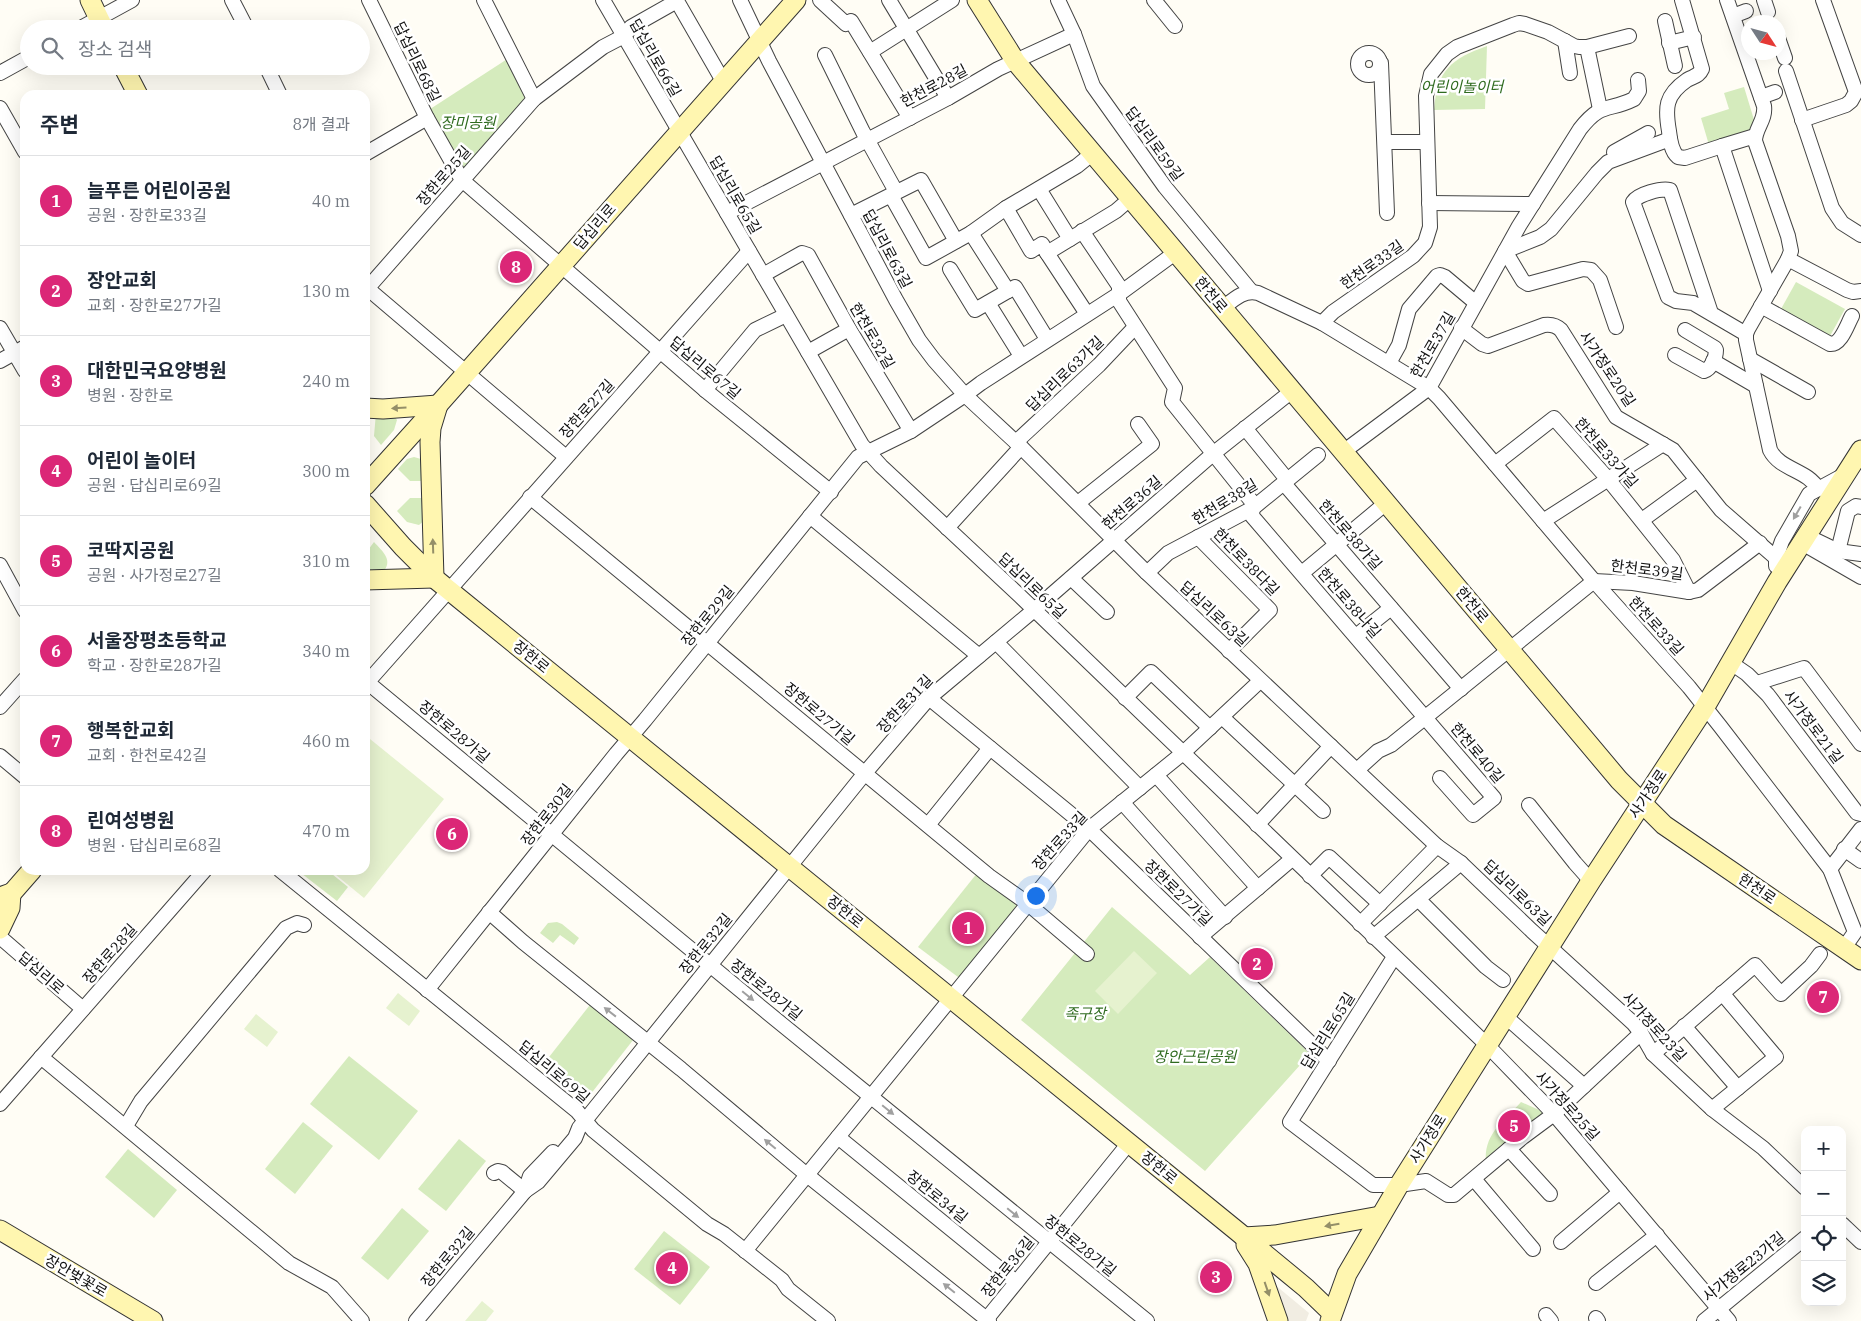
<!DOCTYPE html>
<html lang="ko">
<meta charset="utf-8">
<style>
:root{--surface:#fff;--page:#f2f2f3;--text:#1f2937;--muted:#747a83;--line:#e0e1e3;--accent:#db2777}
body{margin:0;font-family:"IBM Plex Serif","Noto Sans KR",serif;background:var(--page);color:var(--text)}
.controls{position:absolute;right:15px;bottom:15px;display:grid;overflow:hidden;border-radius:10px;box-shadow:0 5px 20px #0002}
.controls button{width:45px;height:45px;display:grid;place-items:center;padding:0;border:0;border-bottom:1px solid var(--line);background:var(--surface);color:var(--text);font:25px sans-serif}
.compass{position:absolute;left:1741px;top:15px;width:45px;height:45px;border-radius:50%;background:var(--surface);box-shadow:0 5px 20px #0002;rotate:126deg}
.you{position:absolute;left:1035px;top:895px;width:18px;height:18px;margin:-12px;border:4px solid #fff;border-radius:50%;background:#1a73e8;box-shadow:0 0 0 8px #1a73e833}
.badge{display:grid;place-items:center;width:32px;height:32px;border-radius:50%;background:var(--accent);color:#fff;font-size:16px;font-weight:700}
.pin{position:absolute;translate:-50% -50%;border:2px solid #fff;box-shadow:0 1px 5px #0006}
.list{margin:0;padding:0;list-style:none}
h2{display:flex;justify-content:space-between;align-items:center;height:65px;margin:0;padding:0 20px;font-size:21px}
h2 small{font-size:16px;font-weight:400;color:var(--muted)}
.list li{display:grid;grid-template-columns:32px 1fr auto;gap:15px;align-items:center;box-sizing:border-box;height:90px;padding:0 20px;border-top:1px solid var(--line)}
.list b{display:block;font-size:19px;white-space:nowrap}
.list p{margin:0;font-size:16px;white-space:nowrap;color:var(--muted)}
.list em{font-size:16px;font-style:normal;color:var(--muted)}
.icon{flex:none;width:28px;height:28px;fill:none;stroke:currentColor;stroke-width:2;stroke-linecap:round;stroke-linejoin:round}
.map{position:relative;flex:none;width:1861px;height:1321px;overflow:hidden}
.search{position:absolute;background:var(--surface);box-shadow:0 5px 20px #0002;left:20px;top:20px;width:350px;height:55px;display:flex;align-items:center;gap:12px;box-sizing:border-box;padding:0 18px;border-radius:28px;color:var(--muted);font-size:19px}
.panel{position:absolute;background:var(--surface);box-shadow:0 5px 20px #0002;left:20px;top:90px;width:350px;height:785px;border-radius:15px}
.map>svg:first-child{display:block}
.green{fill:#d5ebbd}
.pitch{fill:#e6f2cf}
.plaza{fill:#f1ede2}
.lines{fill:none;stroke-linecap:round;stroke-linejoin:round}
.street-casing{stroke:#444;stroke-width:16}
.secondary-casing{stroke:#333;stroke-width:21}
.street{stroke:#fff;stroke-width:14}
.secondary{stroke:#fff6b0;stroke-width:19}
.oneway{fill:#948f68}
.oneway2{fill:#a0a0a0}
.labels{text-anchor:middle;stroke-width:5;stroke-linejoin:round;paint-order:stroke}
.street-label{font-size:15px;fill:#111;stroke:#fff}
.park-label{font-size:15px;font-style:italic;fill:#2f6b1f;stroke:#fff}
</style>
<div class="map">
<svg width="1861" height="1321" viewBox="0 0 1861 1321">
<rect width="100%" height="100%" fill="#fffdf5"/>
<g class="green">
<path d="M1487,46L1485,109L1434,110C1437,70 1451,59 1487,46Z"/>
<path d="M512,56L534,99L462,180L424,113Z"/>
<path d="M1744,87L1755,123L1750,131L1709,145L1701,118L1729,109L1724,93Z"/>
<path d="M1796,282L1845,309L1830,336L1781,309Z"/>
<path d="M376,413L395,417L397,420L394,430L381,445L374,436Z"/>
<path d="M414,457L421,459L426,481H410L398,469L407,459Z"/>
<path d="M410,498H427L426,519L419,525L407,522L397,511Z"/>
<path d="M374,542C382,551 393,559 384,571L365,574V554Z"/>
<path d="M297,870H327L348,887L337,901Z"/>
<path d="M978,872L1015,902L1017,910L965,975L958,977L918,947Z"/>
<path d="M1112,907L1190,975L1210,957L1310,1054L1205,1171L1021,1020Z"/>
<path d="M557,922L562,924L579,938L574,945L560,935L553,943L540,933L548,923Z"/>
<path d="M593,1001L637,1035L586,1100L542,1066Z"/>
<path d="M349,1056L418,1111L379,1160L310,1104Z"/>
<path d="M1521,1102L1546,1113L1486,1164C1483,1134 1503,1122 1521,1102Z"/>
<path d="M303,1122L333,1146L295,1194L265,1169Z"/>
<path d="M459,1139L486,1161L446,1211L418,1189Z"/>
<path d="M128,1149L177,1190L154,1218L105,1177Z"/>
<path d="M402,1208L429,1231L388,1280L361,1258Z"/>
<path d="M664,1231L710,1267L680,1305L634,1269Z"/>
</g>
<g class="pitch">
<path d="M370,739L444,799L364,898L330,870H365V746Z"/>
<path d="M1134,951L1157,973L1118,1014L1095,991Z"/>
<path d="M398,993L420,1011L409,1026L386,1008Z"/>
<path d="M256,1014L278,1032L267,1047L244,1029Z"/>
<path d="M482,1301L494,1311L486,1321H465Z"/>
</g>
<path class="plaza" d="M1268,1279L1309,1313L1306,1321H1283Z"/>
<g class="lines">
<defs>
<g id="street">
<path d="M232,0L247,29"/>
<path d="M369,0L427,118L462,180L705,390L831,492"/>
<path d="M484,0L534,99"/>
<path d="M603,0L862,445L881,466L1020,596L1487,1045L1554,1114L1729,1321"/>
<path d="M740,0L769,61L896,300L919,340L934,360L965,395L1021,447L1147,573L1437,846L1461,863L1532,931L1633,1023L1641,1033L1653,1054L1712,1109L1763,1148L1805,1188"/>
<path d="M820,0L846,24L851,21L910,118"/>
<path d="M889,0L948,98"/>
<path d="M1058,0L1074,34L1093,86L1165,187L1251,291"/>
<path d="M1154,0L1175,26"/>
<path d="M1682,0L1702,69C1699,76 1694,76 1687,80C1665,95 1665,108 1669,131C1670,140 1671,151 1678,157L1685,158L1722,146"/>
<path d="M1727,0L1764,106C1766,120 1755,128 1755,141L1788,236L1791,251L1788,259L1748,329L1746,334V340L1770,450C1780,470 1808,470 1818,489"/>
<path d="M1764,0L1768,12"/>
<path d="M1733,16L1746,11"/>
<path d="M1665,21L1675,66"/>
<path d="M79,29L132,0"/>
<path d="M1778,38L1785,58"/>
<path d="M1565,41L1570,73"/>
<path d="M1669,43L1694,37"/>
<path d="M1587,47L1600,109"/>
<path d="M870,52L952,0"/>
<circle cx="1369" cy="64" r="11"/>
<path d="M825,55L863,132L894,188L893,199L926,258L971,233L1006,208L1077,166L1093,153"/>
<path d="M1381,63L1387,213"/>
<path d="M266,66L280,95"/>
<path d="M1786,71L1832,208L1842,223L1861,235"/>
<path d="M0,73L29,57"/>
<path d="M1761,97L1775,92"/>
<path d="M0,108L25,152"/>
<path d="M1802,120L1846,105L1851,101L1856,92L1823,0"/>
<path d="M1755,136L1722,146L1770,291"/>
<path d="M1385,142H1427"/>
<path d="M1614,152L1648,133"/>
<path d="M365,154L427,118"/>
<path d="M1039,189L1070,239"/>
<path d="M1429,203L1533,204"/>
<path d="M1006,208L1031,251L1042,244L1047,253L1116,211L1131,198"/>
<path d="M727,213L948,98L998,69L1074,34"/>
<path d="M851,215L921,180L956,241"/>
<path d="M1082,231L1119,286V301L1175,388L1172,402L1253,503L1252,516L1494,798L1473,815L1440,778"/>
<path d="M971,233L1008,291"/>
<path d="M1047,253L1087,314"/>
<path d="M1788,259L1847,290L1853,292L1861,291"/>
<path d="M950,269L975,310L1015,287L1047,339"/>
<path d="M763,275L802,253L808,255L849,329L911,431"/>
<path d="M367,288L566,457"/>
<path d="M365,291L534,99L603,47L624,36L631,27L677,1L723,81"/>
<path d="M988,303L1021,356"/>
<path d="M1761,306L1830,344C1841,345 1847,325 1852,316"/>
<path d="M1223,308C1233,300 1244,289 1258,293L1322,323L1429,388L1439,398L1594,581L1689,687L1720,726L1830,869L1855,932L1844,948"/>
<path d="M1711,313L1670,190C1661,188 1638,194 1633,202L1668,297L1676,301L1693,303L1746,334"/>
<path d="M1322,323L1333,312L1413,256L1425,243L1430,227L1426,96L1431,74L1447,54L1457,47L1513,25L1519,23L1525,24L1548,32L1574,46L1579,47H1587L1629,36"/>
<path d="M1616,327L1600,280L1591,270L1583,269L1528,284L1523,281L1505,251L1540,237L1551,229L1597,173L1608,162L1670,139"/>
<path d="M0,328L25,371"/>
<path d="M1461,328L1482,344L1488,346L1544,325C1551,324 1556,325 1561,330L1616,417L1673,450L1721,510L1776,558"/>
<path d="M808,352L849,329"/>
<path d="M1675,355L1704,371C1711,369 1716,358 1716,350L1715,348L1685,330"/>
<path d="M1750,359L1808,392"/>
<path d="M0,361L25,347"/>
<path d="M1713,361L1756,386"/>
<path d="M1389,363L1399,345L1409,309L1437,276L1440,275L1445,277L1476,303"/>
<path d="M705,390L755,330L786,315"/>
<path d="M1245,428L1285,477L1287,487L1461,689"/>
<path d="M1016,442L1099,365L1135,327"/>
<path d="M1343,452L1429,388L1519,226L1580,129C1602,101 1608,112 1634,99L1639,91L1638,80"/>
<path d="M1495,464L1554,418L1608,479L1673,560L1689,592"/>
<path d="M530,497L989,876L1027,903L1087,954"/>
<path d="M1078,503L1152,444L1138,424"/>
<path d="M810,516L979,656"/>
<path d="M1642,520L1697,480"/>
<path d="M1543,521L1663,444"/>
<path d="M947,528L1021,447"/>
<path d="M1807,536L1838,551L1861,554"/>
<path d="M1198,537L1270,610L1229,651"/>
<path d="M1802,543L1861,577"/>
<path d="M1838,551L1848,511L1856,506L1861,507"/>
<path d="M0,565L25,611"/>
<path d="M1776,566V558L1782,541L1809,494L1844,475"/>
<path d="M1147,573L1168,553L1253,508L1318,455"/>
<path d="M1302,573L1386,503"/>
<path d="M1071,578L1107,612"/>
<path d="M1356,636L1391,608"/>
<path d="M996,642L1140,788"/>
<path d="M1731,663L1747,674L1768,695L1857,813L1861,814"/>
<path d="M367,682L768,1013L1147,1321"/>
<path d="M1757,683L1804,668L1861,744"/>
<path d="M365,685L749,251"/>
<path d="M929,698L1089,829L1329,1061"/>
<path d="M1125,698L1151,672L1210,728"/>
<path d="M0,707L25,679"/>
<path d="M1222,717L1323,811"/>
<path d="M0,756L25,777"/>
<path d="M1357,770L1378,751L1391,745L1594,581L1633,583L1689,592L1698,590L1760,543"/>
<path d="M1156,775L1258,888"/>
<path d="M1122,802L1225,917"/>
<path d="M1529,805L1575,863L1591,881"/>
<path d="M928,825L990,748"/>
<path d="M1257,825L1331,746"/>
<path d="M1844,849L1861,861"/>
<path d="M1830,869L1861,829"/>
<path d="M280,870L577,1111L593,1130L707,1224L724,1234L782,1280L788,1289L828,1321"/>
<path d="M1310,876L1329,857L1380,904"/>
<path d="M1419,900L1486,967L1503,980"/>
<path d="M489,912L523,942L681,1069L807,1175L989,1321"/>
<path d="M1360,924L1437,846"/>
<path d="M0,937L83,1009"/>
<path d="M1200,937L1292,859"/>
<path d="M1373,937L1461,863"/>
<path d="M1394,957L1290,1122L1373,1185H1399L1426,1181L1448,1195H1454L1523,1137L1554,1114L1641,1033"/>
<path d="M427,990L616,754L645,720L858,457L911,431L965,395L981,383L1119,294L1175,253"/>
<path d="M1505,1016L1584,1086"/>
<path d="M1684,1026L1738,1088"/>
<path d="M1653,1054L1755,965L1781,994L1811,966L1820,954"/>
<path d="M41,1057L289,1263L332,1287L362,1321"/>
<path d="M0,1104L205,870"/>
<path d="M1712,1109L1776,1057L1722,993"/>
<path d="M126,1126L141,1101L286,928L297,923L304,925"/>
<path d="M838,1137L1016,1282"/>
<path d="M1509,1149L1550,1194"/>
<path d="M494,1173L498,1171L502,1172L525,1191"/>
<path d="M1474,1179L1533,1249"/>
<path d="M525,1191L530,1176L553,1152"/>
<path d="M1842,1224L1861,1242"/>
<path d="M1561,1242L1620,1192"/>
<path d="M745,1251L1089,829L1183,753L1260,681"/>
<path d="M1596,1283L1657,1235"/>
<path d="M1546,1315L1551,1321"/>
<path d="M1596,1318L1598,1321"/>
<path d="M416,1321L525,1191L538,1182L575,1138L579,1128L865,773L929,698L1034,610L1214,453L1292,391"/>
<path d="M985,1321L1129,1143"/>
<path d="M1704,1321L1805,1238"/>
</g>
<g id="secondary">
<path d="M90,0L104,29"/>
<path d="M977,0L1016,62L1619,780L1664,825L1861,960"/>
<path d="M123,66L138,95"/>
<path d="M365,408L383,409L438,405L431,428L430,442L434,578L365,580"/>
<path d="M365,486L438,405L796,0"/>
<path d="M365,504L403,547L434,578L1237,1231L1306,1288L1332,1313"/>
<path d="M0,897L11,893L10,908L0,929"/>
<path d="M4,902L32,870"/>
<path d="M0,1230L153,1321"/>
<path d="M1244,1237L1275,1235L1380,1216"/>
<path d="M1246,1245L1258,1264L1278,1321"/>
<path d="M1330,1321L1347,1274L1399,1185L1591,881L1705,707L1777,582L1861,450"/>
</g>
</defs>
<use href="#street" class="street-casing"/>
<use href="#secondary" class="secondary-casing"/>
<use href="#street" class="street"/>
<use href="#secondary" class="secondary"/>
</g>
<defs><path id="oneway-solid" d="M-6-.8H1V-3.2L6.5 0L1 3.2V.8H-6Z" transform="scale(1.25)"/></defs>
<g class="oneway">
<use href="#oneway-solid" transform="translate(399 408) rotate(177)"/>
<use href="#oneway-solid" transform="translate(433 546) rotate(-92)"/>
<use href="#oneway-solid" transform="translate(1332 1225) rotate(170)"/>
<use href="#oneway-solid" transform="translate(1267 1289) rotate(71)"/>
</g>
<g class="oneway2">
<use href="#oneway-solid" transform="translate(1797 513) rotate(120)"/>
<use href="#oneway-solid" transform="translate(748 996) rotate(39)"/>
<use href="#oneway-solid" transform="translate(610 1012) rotate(-142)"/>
<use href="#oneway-solid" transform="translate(888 1110) rotate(39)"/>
<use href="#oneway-solid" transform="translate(770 1144) rotate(-140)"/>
<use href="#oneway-solid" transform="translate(1013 1213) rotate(39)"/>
<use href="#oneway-solid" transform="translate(949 1288) rotate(-141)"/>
</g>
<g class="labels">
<g class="street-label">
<text transform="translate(655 58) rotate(60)" y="5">답십리로66길</text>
<text transform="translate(417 62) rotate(64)" y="5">답십리로68길</text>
<text transform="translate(934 86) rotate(-28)" y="5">한천로28길</text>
<text transform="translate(1154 144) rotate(54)" y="5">답십리로59길</text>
<text transform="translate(444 176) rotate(-49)" y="5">장한로25길</text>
<text transform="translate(735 195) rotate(60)" y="5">답십리로65길</text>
<text transform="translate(595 227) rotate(-49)" y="5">답십리로</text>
<text transform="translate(887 249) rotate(62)" y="5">답십리로63길</text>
<text transform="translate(1372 265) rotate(-35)" y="5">한천로33길</text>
<text transform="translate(1211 295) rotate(50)" y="5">한천로</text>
<text transform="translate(872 336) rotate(60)" y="5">한천로32길</text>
<text transform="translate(1433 345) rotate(-60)" y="5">한천로37길</text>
<text transform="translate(705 368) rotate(40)" y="5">답십리로67길</text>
<text transform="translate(1607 369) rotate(56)" y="5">사가정로20길</text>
<text transform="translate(1065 374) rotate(-44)" y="5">답십리로63가길</text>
<text transform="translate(587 409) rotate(-48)" y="5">장한로27길</text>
<text transform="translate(1606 453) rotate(49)" y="5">한천로33가길</text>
<text transform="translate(1225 502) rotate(-31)" y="5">한천로38길</text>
<text transform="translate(1132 503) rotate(-41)" y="5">한천로36길</text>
<text transform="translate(1350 535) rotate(49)" y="5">한천로38가길</text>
<text transform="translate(1246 562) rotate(46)" y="5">한천로38다길</text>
<text transform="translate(1647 570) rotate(7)" y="5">한천로39길</text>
<text transform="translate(1032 586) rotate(44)" y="5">답십리로65길</text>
<text transform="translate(1349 603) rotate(49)" y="5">한천로38나길</text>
<text transform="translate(1472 605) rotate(50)" y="5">한천로</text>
<text transform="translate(1214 614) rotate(43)" y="5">답십리로63길</text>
<text transform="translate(708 616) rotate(-51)" y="5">장한로29길</text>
<text transform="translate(1656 626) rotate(48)" y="5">한천로33길</text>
<text transform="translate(531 657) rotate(39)" y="5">장한로</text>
<text transform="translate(905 704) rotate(-47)" y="5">장한로31길</text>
<text transform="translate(819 714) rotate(40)" y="5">장한로27가길</text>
<text transform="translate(1813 727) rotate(53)" y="5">사가정로21길</text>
<text transform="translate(454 732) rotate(40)" y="5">장한로28가길</text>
<text transform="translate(1477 753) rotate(50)" y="5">한천로40길</text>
<text transform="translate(1648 794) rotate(-56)" y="5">사가정로</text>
<text transform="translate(547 815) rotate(-52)" y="5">장한로30길</text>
<text transform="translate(1060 841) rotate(-48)" y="5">장한로33길</text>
<text transform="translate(1757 889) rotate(34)" y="5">한천로</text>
<text transform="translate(1178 893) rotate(44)" y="5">장한로27가길</text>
<text transform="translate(1517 893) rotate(44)" y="5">답십리로63길</text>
<text transform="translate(845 912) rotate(39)" y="5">장한로</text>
<text transform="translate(706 944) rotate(-51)" y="5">장한로32길</text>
<text transform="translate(110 954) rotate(-49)" y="5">장한로28길</text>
<text transform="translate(41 973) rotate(41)" y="5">답십리로</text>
<text transform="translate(766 990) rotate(39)" y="5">장한로28가길</text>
<text transform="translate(1654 1027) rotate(48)" y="5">사가정로23길</text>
<text transform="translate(1328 1031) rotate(-58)" y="5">답십리로65길</text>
<text transform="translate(554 1072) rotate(40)" y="5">답십리로69길</text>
<text transform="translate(1567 1106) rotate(48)" y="5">사가정로25길</text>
<text transform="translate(1428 1139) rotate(-58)" y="5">사가정로</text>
<text transform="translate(1159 1168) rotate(39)" y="5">장한로</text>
<text transform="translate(937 1197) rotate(39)" y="5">장한로34길</text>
<text transform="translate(1080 1246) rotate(39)" y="5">장한로28가길</text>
<text transform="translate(448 1257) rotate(-50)" y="5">장한로32길</text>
<text transform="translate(1008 1267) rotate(-51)" y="5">장한로36길</text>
<text transform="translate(1744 1267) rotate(-39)" y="5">사가정로23가길</text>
<text transform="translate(76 1276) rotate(30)" y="5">장안벚꽃로</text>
</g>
<g class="park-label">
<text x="1462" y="92">어린이놀이터</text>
<text x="468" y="128">장미공원</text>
<text x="1085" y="1019">족구장</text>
<text x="1195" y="1062">장안근린공원</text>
</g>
</g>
</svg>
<div class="controls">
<button>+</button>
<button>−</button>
<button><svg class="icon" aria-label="locate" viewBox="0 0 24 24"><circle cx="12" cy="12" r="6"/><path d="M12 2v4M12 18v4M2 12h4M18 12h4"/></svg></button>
<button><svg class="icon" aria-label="layers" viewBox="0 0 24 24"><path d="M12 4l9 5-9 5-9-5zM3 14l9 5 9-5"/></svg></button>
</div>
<svg class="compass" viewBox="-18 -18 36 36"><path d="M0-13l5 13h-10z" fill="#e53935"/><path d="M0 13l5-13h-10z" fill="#747a83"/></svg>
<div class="you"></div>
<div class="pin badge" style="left:968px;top:928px">1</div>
<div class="pin badge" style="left:1257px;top:964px">2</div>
<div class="pin badge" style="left:1216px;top:1277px">3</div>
<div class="pin badge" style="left:672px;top:1268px">4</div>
<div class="pin badge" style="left:1514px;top:1126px">5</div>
<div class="pin badge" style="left:452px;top:834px">6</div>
<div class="pin badge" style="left:1823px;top:997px">7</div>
<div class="pin badge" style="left:516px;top:267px">8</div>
<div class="search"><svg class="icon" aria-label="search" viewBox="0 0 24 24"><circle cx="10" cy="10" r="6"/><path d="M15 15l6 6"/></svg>장소 검색</div>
<section class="panel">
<h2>주변<small>8개 결과</small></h2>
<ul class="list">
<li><span class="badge">1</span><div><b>늘푸른 어린이공원</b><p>공원 · 장한로33길</p></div><em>40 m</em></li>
<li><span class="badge">2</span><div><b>장안교회</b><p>교회 · 장한로27가길</p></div><em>130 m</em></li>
<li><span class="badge">3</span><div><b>대한민국요양병원</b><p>병원 · 장한로</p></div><em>240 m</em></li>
<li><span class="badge">4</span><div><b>어린이 놀이터</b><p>공원 · 답십리로69길</p></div><em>300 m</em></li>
<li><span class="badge">5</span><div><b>코딱지공원</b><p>공원 · 사가정로27길</p></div><em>310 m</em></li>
<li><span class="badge">6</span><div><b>서울장평초등학교</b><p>학교 · 장한로28가길</p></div><em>340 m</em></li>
<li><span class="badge">7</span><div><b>행복한교회</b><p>교회 · 한천로42길</p></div><em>460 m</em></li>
<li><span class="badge">8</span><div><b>린여성병원</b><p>병원 · 답십리로68길</p></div><em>470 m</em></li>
</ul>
</section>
</div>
